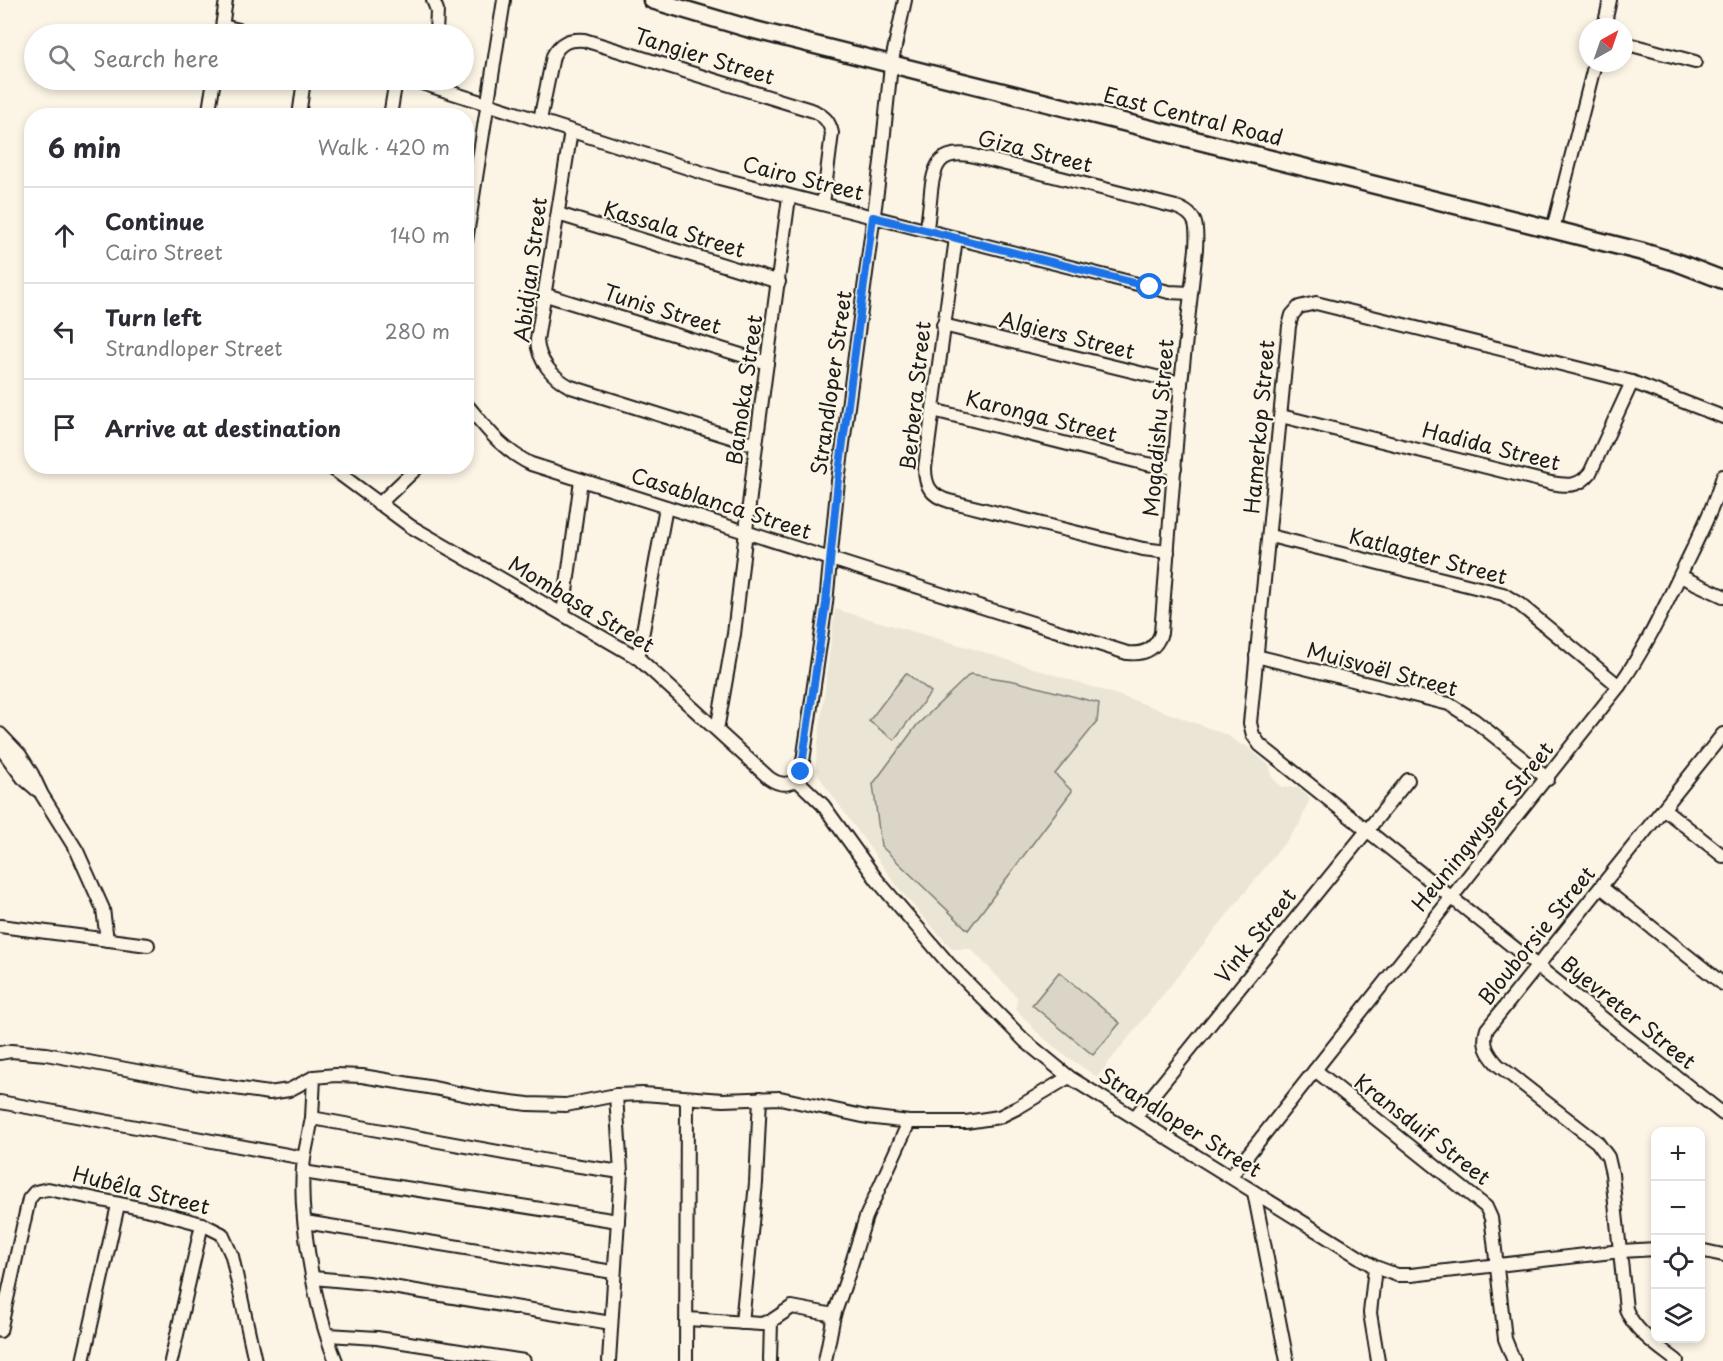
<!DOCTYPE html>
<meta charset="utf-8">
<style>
:root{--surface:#fff;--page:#f2f2f3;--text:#2b2b33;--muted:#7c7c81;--line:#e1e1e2}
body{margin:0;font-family:"Playpen Sans",sans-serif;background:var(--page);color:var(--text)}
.controls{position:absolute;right:18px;bottom:18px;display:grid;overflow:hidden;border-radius:12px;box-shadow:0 3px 9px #0003}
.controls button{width:54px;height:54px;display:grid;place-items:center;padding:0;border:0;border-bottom:2px solid var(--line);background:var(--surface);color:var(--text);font:30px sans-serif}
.compass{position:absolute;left:1579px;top:18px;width:54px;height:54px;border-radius:50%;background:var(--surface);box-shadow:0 3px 9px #0003;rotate:40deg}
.stop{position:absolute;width:18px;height:18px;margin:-14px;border:4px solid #1a73e8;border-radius:50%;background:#fff}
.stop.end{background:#1a73e8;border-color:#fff;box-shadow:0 2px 6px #0008}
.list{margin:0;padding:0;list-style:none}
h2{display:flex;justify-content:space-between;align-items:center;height:78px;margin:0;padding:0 24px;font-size:26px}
h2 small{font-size:20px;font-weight:400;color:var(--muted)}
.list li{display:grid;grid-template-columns:39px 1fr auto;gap:18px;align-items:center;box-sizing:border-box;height:96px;padding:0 24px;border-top:2px solid var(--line)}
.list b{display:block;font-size:22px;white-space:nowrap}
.list p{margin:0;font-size:20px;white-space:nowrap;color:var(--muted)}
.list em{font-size:20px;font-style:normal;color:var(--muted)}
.icon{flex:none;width:33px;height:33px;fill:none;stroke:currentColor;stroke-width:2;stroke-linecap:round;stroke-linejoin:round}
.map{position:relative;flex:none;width:1723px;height:1361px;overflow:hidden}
.search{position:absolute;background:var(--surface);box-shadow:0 3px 9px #0003;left:24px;top:24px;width:450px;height:66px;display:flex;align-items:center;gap:15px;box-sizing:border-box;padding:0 21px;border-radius:33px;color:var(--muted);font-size:22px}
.panel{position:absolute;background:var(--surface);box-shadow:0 3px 9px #0003;left:24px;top:108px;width:450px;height:366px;border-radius:24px}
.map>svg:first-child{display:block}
.built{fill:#ebe5d6}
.green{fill:#dbd5c8;stroke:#7c7872;stroke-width:1.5}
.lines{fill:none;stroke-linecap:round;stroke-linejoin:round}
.minor-casing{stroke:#1c1c1c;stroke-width:16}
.tertiary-casing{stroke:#1c1c1c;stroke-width:21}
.minor{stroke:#fcf5e5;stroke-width:12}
.tertiary{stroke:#fcf5e5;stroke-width:16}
.route{stroke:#1a73e8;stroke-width:8}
.labels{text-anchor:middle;stroke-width:4.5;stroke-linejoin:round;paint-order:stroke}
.street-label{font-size:21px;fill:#1c1c1c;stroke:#fcf5e5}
</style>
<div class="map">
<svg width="1723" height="1361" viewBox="0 0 1723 1361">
<rect width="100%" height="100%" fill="#fcf5e5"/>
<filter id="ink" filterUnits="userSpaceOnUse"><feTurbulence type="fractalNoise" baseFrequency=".0167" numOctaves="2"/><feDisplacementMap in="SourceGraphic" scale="12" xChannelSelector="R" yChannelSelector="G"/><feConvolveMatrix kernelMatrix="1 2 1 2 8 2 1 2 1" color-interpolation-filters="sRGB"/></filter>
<g filter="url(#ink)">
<path class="built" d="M835,609L977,650L1136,701L1227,735L1241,745H1245L1270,766L1271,776L1281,787L1299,788L1310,798L1299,825L1097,1077L1060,1052L1036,1031L1016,1009L1017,997L971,949H952L902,893L822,781L816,769V760Z"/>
<g class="green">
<path d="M906,673L931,692L894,740L869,721Z"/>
<path d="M970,674L1014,681L1099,703L1097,722L1055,774L1072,791L968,930L881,846L873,784L917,725Z"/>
<path d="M1059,972L1120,1023L1093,1055L1032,1005Z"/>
</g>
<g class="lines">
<defs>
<g id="minor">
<path d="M433,0L437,10L436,34"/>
<path d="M223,26L255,34"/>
<path d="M1604,27L1610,0"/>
<path d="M221,34L226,0"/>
<path d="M1624,43L1695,62"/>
<path d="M412,80L719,178L1169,292L1190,293"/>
<path d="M208,116L214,80"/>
<path d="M299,116L304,80"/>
<path d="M390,116L396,80"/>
<path d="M540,120L553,56C560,42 569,39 584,40L814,111C825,117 829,121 832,133L823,204"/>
<path d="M571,131L537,340C538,361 553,378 571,387L756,445"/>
<path d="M558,214L779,282"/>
<path d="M1553,229L1595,63"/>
<path d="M956,238L925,468C925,486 931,496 949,501L1143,549L1168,552"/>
<path d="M466,241L504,0"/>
<path d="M546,295L767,363"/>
<path d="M943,325L1181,383"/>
<path d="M466,404C487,429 501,449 531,464L1127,653C1144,655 1156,649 1161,633L1181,383L1196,249C1197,228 1199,215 1176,207L970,155C940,151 934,164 931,191C930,204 928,217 927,230"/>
<path d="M933,410L1147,464L1175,468"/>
<path d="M1281,416L1551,483C1568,486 1579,487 1590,473L1632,382"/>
<path d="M1723,417L1632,382L1601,374L1316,303L1299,307L1292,315L1289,326L1250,723L1253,735L1260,745L1723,1114"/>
<path d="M329,466L410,526L638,658L769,778C783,788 797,785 802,768L826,603L838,481L881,162L891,65L905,0"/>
<path d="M379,504L419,466"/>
<path d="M1270,536L1503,594L1519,604L1619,686"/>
<path d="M1680,576L1723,596"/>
<path d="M563,614L581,480"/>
<path d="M1256,656L1449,704L1474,720L1548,779"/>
<path d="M638,658L666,507"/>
<path d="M717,730L734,634L756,445L789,197"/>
<path d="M0,734L20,755L32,774L42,795L77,851L103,909L107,940"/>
<path d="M0,747L23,778L37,790"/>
<path d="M796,779L823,805L877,880L948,963L1025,1041L1069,1077L1375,1267L1397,1275H1411L1621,1251L1656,1249"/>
<path d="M1664,809L1723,856"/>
<path d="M1601,887L1723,984"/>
<path d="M0,926L148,945"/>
<path d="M0,1053L11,1051L46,1054L195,1082L269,1093L289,1090L314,1077"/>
<path d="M1315,1070L1486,1207L1491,1218L1493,1232L1505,1339L1514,1361"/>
<path d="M0,1102L304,1158C297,1212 315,1311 336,1361"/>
<path d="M1135,1117L1408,780"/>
<path d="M312,1118L559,1163L621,1172"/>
<path d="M304,1158L312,1118L314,1077L336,1075L362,1076L434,1088L487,1099L528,1104L566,1105L616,1095L643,1094L723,1100L780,1098L867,1117L909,1122H966L999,1117L1017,1108L1069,1077"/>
<path d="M303,1172L618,1221"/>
<path d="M1231,1176L1619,686C1646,648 1665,606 1685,565C1699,536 1714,507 1723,476"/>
<path d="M1254,1192L1287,1361"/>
<path d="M305,1222L613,1272"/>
<path d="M1700,1250L1723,1255"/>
<path d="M1375,1267L1370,1313L1378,1361"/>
<path d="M313,1278L368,1283L611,1323"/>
<path d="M688,1319L761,1324L771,1321L792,1307L834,1315"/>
<path d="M742,1323L756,1183L760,1098"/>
<path d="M0,1331L29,1199L35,1192L48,1189L154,1211L202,1224L222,1234L232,1256L255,1361"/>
<path d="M328,1335L377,1338L524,1361"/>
<path d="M83,1361L118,1205"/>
<path d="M171,1361L202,1224"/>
<path d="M609,1361L621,1172L616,1095"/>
<path d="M686,1361L687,1098"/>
<path d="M770,1361L771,1321"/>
<path d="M825,1361L834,1315L848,1275L866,1217L909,1122"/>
<path d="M1677,1361C1659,1347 1634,1331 1626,1309L1612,1174L1608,1157L1597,1142L1498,1065C1487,1053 1482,1044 1487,1029L1723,734"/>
</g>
<path id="tertiary" d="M652,0L747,28L1643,252L1676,262L1723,280"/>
</defs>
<use href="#minor" class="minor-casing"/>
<use href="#tertiary" class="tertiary-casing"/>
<use href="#minor" class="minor"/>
<use href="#tertiary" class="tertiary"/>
</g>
</g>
<g class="lines" filter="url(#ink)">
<path class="route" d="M801,772L826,603L838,480L873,217L1150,287"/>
</g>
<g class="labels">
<g class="street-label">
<text transform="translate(704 57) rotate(17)" y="7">Tangier Street</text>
<text transform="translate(1193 117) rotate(14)" y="7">East Central Road</text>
<text transform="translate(1035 152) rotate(14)" y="7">Giza Street</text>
<text transform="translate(803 179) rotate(14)" y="7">Cairo Street</text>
<text transform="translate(674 230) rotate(17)" y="7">Kassala Street</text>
<text transform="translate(531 270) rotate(-83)" y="7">Abidjan Street</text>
<text transform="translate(662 310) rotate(17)" y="7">Tunis Street</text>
<text transform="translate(1067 336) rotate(14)" y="7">Algiers Street</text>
<text transform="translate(832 383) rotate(-82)" y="7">Strandloper Street</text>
<text transform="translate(745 390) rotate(-82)" y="7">Bamoka Street</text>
<text transform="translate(916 396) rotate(-84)" y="7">Berbera Street</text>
<text transform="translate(1041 417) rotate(14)" y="7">Karonga Street</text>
<text transform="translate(1260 427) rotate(-85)" y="7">Hamerkop Street</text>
<text transform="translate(1159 428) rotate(-85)" y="7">Mogadishu Street</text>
<text transform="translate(1491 447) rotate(14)" y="7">Hadida Street</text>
<text transform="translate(721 504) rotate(18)" y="7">Casablanca Street</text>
<text transform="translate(1428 557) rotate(15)" y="7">Katlagter Street</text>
<text transform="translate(581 605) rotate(31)" y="7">Mombasa Street</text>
<text transform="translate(1382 670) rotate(15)" y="7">Muisvoël Street</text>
<text transform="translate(1483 827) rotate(-51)" y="7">Heuningwyser Street</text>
<text transform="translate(1256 936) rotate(-51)" y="7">Vink Street</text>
<text transform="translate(1537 936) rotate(-51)" y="7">Blouborsie Street</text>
<text transform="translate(1628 1013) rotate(39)" y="7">Byevreter Street</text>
<text transform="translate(1180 1123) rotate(32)" y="7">Strandloper Street</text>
<text transform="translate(1422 1130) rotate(38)" y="7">Kransduif Street</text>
<text transform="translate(141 1191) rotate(14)" y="7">Hubêla Street</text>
</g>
</g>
</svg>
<div class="controls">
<button>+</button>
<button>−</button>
<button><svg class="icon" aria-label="locate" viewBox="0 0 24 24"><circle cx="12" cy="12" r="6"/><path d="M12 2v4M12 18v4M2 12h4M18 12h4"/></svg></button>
<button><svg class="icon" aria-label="layers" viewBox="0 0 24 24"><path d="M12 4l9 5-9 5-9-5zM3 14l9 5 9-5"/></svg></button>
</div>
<svg class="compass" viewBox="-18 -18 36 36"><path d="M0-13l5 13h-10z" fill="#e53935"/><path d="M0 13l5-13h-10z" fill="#7c7c81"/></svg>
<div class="stop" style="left:1150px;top:287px"></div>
<div class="stop end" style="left:801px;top:772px"></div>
<div class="search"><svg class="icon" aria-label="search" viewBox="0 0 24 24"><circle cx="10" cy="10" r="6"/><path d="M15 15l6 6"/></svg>Search here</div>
<section class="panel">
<h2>6 min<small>Walk · 420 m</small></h2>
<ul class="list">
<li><svg class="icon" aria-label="ahead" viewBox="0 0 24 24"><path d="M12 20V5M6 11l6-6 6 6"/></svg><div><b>Continue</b><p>Cairo Street</p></div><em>140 m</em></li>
<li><svg class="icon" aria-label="left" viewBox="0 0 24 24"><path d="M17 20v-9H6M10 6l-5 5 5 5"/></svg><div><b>Turn left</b><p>Strandloper Street</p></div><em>280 m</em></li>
<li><svg class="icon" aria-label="arrive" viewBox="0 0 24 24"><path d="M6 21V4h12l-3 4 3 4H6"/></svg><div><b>Arrive at destination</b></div></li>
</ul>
</section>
</div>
